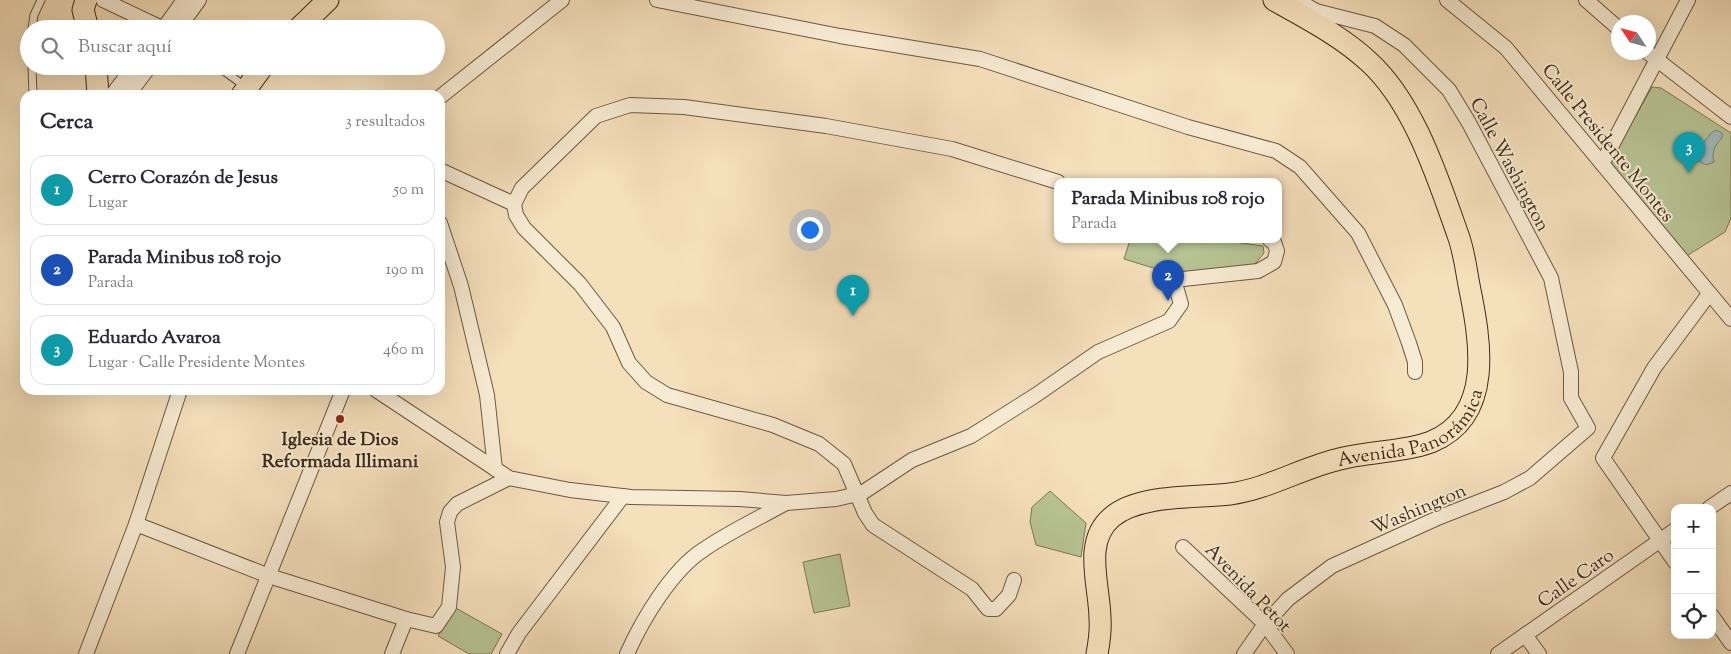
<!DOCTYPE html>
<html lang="es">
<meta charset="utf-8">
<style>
:root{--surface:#fff;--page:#f2f2f3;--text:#2b2b33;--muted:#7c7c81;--line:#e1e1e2;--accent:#8f2418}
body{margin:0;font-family:"Sorts Mill Goudy",serif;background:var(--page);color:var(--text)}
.controls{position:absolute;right:15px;bottom:15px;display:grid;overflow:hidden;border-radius:10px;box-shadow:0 5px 20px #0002}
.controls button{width:45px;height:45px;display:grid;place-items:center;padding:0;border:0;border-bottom:1px solid var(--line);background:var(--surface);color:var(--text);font:25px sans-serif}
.compass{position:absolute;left:1611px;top:15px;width:45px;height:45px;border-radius:50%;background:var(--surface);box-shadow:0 5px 20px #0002;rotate:306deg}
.you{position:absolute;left:809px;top:229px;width:18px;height:18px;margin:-12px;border:4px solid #fff;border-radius:50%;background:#1a73e8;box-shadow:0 0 0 8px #1a73e833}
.badge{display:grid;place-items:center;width:32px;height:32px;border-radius:50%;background:var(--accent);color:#fff;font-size:16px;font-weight:700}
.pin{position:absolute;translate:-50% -41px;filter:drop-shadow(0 1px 2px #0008)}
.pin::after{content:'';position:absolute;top:26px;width:18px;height:15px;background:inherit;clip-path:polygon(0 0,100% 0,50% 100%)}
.popup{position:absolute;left:1054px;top:178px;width:228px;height:65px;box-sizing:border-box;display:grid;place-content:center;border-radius:10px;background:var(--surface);filter:drop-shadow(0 1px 4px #0005);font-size:16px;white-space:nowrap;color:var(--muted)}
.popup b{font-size:19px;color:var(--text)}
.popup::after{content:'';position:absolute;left:50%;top:100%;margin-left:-10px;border:10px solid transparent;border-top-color:var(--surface)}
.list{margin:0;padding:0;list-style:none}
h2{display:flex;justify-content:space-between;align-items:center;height:65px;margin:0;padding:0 20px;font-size:21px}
h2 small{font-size:16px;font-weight:400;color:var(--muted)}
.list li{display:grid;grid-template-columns:32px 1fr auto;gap:15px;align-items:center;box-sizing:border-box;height:70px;margin:0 10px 10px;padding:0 10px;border:1px solid var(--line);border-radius:15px}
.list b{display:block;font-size:19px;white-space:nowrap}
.list p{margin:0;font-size:16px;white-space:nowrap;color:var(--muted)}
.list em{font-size:16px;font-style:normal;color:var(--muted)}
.icon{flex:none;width:28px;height:28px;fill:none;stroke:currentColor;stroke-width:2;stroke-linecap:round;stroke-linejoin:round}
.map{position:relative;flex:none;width:1731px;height:654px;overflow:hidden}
.search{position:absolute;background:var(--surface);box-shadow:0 5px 20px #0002;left:20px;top:20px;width:425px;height:55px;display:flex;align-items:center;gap:12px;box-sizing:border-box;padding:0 18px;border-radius:28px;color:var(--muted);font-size:19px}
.panel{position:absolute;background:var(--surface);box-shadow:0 5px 20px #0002;left:20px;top:90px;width:425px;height:305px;border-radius:15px}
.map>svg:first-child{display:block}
.green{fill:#b7c394;stroke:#7c7756}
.water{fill:#a0bbba;stroke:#7a817a}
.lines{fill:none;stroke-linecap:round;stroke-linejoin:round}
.service-casing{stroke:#6d5842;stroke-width:9}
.minor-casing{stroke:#6d5842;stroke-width:16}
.primary-casing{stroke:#402b19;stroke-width:23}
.service{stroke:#f8ebd3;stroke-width:7}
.minor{stroke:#f8ebd3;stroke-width:14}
.primary{stroke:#f5e0bc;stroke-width:21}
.poi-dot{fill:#8f2418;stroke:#f8ebd3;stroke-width:2}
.labels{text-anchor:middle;stroke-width:4;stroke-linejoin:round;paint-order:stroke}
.street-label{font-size:19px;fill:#402b19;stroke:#f8ebd3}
.poi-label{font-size:19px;font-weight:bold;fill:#402b19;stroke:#f8ebd3}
</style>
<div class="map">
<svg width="1731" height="654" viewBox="0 0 1731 654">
<rect width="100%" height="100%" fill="#f5e0bc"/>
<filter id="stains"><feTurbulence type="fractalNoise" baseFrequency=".004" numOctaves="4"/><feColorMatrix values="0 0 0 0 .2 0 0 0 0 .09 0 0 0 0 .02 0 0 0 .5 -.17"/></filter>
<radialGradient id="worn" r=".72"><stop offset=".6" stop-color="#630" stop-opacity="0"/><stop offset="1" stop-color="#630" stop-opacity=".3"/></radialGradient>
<g class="green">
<path d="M1652,87L1661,88L1731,133V218L1725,232L1685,257L1607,167Z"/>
<path d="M1130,240H1220L1263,246L1264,253L1255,264L1197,274H1173L1124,259Z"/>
<path d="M1050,491L1086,523L1081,557L1036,545L1030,522L1032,507Z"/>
<path d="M840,554L850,606L814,613L803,562Z"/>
<path d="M454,607L502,634L491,654H469L438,636Z"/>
</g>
<path class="water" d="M1716,130L1722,133V138C1715,145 1711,152 1714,162L1706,165L1692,157L1689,151L1693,146H1701L1711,133Z"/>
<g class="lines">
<defs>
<g id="service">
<path d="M32,29L34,15L41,0"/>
<path d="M32,66L33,95"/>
<path d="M217,66L246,87"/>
</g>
<g id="minor">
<path d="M103,0L164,29"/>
<path d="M657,0L840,36L980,59L1188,127L1276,151L1300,167L1358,233L1395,305L1409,343L1415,362V372"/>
<path d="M1447,0L1506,48L1731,319"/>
<path d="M1586,0L1618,28"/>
<path d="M163,29L184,0"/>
<path d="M178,29L199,0"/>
<path d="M1647,52L1731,117"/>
<path d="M112,95L134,66"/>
<path d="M128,95L150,66"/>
<path d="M440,97L562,0"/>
<path d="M1602,164L1688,0"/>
<path d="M440,170L514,204"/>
<path d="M440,223L461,286L487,395L495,469"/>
<path d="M376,390L509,478L570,490L631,497L740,499L786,503L836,499L862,493L912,460L971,436L1036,395L1098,352L1169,321L1181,304L1174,280L1258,271L1274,262L1277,251L1274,242L1270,240"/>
<path d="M1709,508L1731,493"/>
<path d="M136,524L269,576L406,619"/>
<path d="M1183,547L1265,624L1287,654"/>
<path d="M1675,562L1603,458L1654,368L1709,294"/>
<path d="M1014,580L1009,595L996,609H988L972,589L873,525L865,513L844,464L819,444L773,425L667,395L646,382L629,363L613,327L580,284L524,228L516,215L514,204L522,188L596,116L630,105L684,107L826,126L952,149L1058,182"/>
<path d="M1712,616L1731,643"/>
<path d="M1525,635L1539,654"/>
<path d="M86,654L136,524L180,390"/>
<path d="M237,654L343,390"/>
<path d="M392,654L406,619L436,626L449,607L453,567L447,522L450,512L457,504L509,478"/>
<path d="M507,654L519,633L623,496"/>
<path d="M627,654C642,620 672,570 703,550C729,532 759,518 786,503"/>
<path d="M1244,654L1265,624L1288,599L1332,566L1440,517L1504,492L1530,478L1588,428L1571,398V372L1551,278L1469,123L1449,90L1404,45L1375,26L1316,11L1297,0"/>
<path d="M1498,654L1675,530"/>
</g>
<g id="primary">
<path d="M86,0L83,10L88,29"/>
<path d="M298,29L328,0"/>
<path d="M96,66L98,95"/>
<path d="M242,95L263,66"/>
<path id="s1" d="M1097,654C1099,643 1101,630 1100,619C1100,586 1082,542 1112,517C1139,494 1195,498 1230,494C1267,489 1300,469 1336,460C1366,451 1401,453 1431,442C1495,416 1480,339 1469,285C1466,269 1464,251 1458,235C1438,179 1414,102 1368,61C1341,36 1306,18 1274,0"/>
</g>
</defs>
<use href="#service" class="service-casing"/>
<use href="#minor" class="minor-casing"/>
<use href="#primary" class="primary-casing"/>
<use href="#service" class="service"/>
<use href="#minor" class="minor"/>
<use href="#primary" class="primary"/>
</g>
<circle class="poi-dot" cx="340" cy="419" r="5"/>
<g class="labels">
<g class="street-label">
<text transform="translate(1609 142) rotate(51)" y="7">Calle Presidente Montes</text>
<text transform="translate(1511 164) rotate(62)" y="7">Calle Washington</text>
<text dy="7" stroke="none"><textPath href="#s1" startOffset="461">Avenida Panorámica</textPath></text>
<text transform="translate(1418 508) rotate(-23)" y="7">Washington</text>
<text transform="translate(1575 577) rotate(-35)" y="7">Calle Caro</text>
<text transform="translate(1249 587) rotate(46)" y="7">Avenida Petot</text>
</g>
<g class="poi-label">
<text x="340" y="445">Iglesia de Dios<tspan x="340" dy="22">Reformada Illimani</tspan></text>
</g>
</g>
<rect width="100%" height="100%" filter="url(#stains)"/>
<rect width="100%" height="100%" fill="url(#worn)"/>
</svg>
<div class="controls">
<button>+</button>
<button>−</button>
<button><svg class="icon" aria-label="locate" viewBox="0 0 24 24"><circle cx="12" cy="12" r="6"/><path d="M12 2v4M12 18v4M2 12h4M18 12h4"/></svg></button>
</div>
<svg class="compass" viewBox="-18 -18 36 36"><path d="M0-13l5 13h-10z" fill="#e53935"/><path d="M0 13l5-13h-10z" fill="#7c7c81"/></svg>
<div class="you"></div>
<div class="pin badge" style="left:853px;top:316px;background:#0f9aa8">1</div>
<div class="pin badge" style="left:1168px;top:301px;background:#1a4fb4">2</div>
<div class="popup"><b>Parada Minibus 108 rojo</b>Parada</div>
<div class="pin badge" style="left:1689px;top:173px;background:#0f9aa8">3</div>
<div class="search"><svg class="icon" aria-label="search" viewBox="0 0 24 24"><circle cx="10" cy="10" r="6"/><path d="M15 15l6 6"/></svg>Buscar aquí</div>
<section class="panel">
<h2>Cerca<small>3 resultados</small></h2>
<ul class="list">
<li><span class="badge" style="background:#0f9aa8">1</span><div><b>Cerro Corazón de Jesus</b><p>Lugar</p></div><em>50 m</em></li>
<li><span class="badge" style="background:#1a4fb4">2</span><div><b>Parada Minibus 108 rojo</b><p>Parada</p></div><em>190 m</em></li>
<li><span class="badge" style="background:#0f9aa8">3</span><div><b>Eduardo Avaroa</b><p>Lugar · Calle Presidente Montes</p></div><em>460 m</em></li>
</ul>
</section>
</div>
